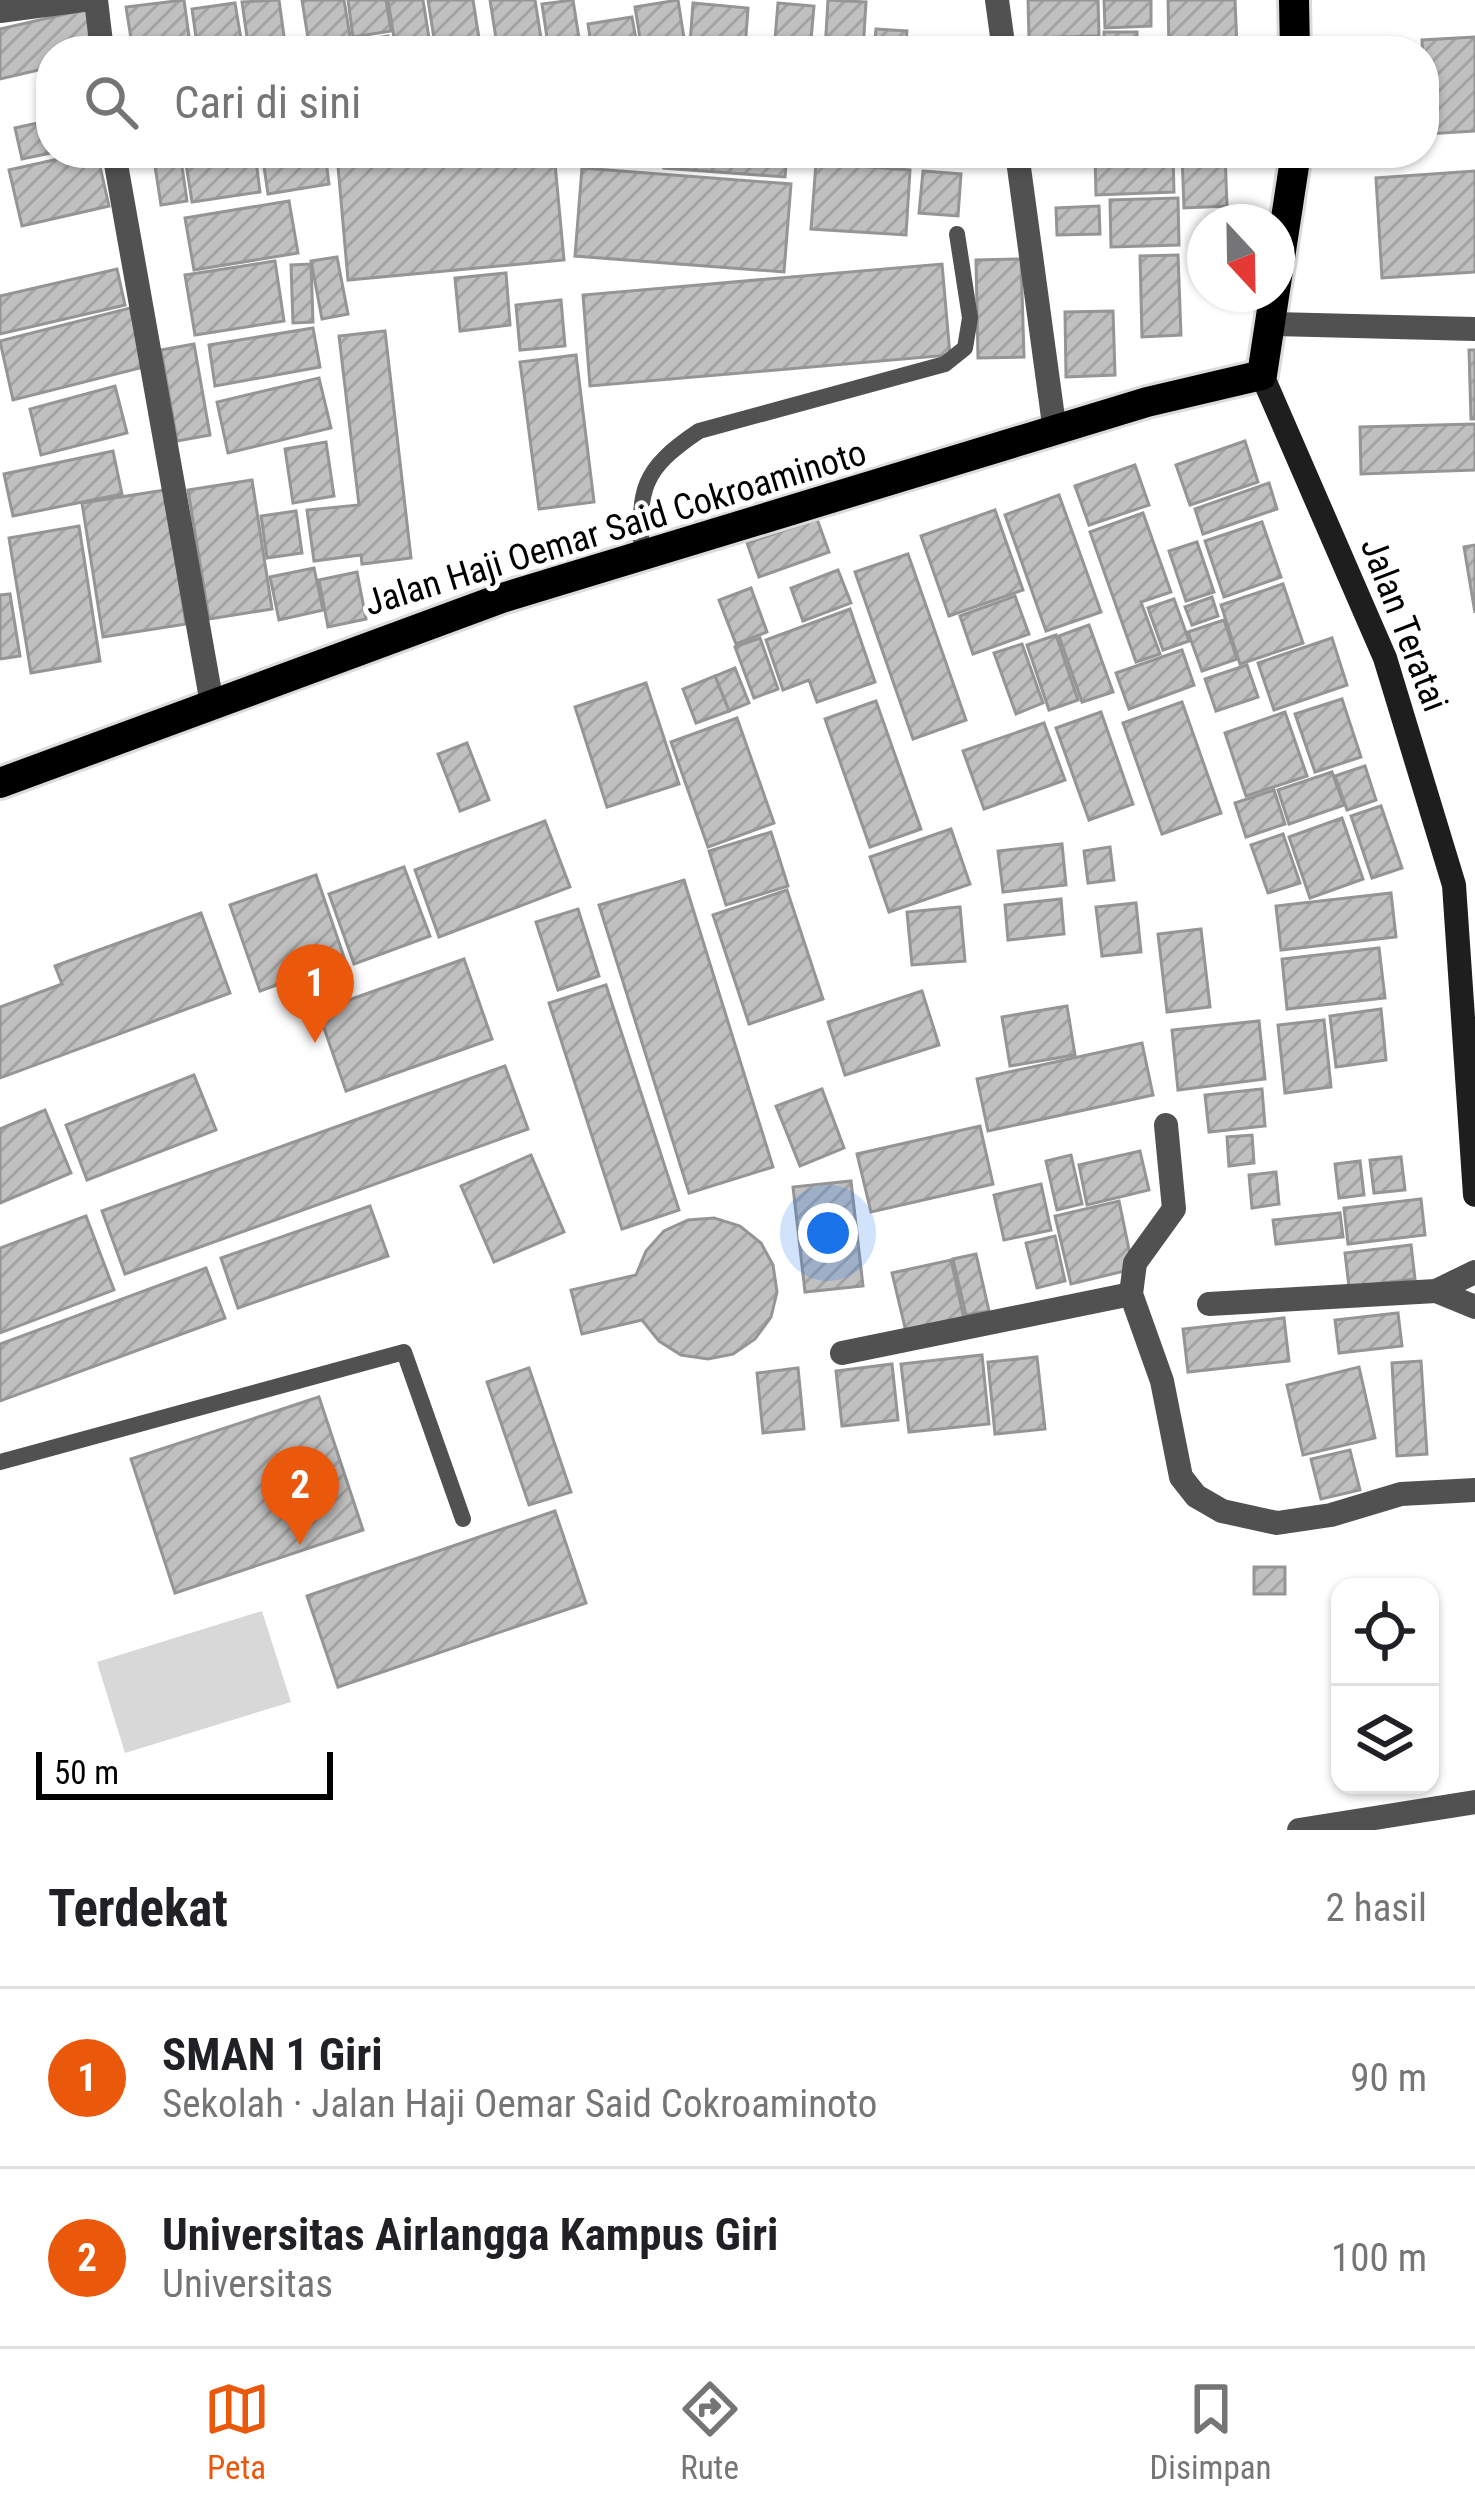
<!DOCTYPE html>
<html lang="id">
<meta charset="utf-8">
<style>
:root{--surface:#fff;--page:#f6f6f6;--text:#202124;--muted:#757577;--line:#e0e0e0;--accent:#ea580c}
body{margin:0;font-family:"Roboto Condensed",sans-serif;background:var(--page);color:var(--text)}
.controls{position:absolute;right:36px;bottom:36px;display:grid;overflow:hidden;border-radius:24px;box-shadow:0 3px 9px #0004}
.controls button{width:108px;height:108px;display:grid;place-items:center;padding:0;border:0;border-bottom:3px solid var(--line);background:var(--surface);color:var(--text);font:60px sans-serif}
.compass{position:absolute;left:1187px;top:204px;width:108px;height:108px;border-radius:50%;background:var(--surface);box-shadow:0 3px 9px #0004;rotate:158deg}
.scale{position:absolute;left:36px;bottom:30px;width:297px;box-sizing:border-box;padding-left:12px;border:6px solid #000;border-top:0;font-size:33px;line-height:42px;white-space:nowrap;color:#000;-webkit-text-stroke:9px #fff;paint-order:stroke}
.you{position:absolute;left:828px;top:1233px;width:42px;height:42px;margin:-30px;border:9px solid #fff;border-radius:50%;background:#1a73e8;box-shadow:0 0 0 18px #1a73e833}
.badge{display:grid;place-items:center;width:78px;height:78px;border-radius:50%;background:var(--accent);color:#fff;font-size:39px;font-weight:700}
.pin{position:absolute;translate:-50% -99px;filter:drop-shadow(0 3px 6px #0008)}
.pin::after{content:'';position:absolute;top:63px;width:42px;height:36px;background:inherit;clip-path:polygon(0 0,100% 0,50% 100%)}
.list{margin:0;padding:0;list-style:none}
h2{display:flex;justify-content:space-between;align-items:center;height:156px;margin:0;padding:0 48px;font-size:51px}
h2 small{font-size:39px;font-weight:400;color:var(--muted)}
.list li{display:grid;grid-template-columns:78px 1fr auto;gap:36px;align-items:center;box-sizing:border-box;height:180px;padding:0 48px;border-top:3px solid var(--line)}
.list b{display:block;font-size:45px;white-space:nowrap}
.list p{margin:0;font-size:39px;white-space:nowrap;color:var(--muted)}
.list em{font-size:39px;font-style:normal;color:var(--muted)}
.icon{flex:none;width:66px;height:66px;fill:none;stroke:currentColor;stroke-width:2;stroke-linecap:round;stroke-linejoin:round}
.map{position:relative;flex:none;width:1475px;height:1830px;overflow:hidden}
.search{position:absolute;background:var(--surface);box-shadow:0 3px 9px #0004;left:36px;right:36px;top:36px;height:132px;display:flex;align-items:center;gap:30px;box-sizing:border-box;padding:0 42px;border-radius:48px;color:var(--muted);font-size:45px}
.sheet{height:516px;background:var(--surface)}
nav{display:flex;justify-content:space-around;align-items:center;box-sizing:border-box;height:168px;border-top:3px solid var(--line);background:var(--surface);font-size:33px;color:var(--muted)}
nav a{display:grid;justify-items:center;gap:6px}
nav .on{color:var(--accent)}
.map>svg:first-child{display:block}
.pitch{fill:#d8d8d8}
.building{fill:url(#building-hatch);stroke:#959595;stroke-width:3}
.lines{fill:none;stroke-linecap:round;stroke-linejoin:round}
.primary-casing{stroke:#dbdbdb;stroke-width:36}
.lane{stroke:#515151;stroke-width:16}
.street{stroke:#515151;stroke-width:24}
.secondary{stroke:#1e1e1e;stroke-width:24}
.primary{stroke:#000;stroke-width:30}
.labels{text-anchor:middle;stroke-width:10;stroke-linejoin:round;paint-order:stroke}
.street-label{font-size:36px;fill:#000;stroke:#fff}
</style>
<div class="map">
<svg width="1475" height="1830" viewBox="0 0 1475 1830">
<defs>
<pattern id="building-hatch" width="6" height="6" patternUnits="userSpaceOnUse" patternTransform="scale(3)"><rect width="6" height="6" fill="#c0c0c0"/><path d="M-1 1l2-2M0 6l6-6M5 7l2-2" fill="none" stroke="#a3a3a3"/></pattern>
</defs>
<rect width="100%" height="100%" fill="#fff"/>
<path class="pitch" d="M262,1611L291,1702L125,1753L97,1662Z"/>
<g class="building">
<path d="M184,0L191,51H133L126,7Z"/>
<path d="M279,0L286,51H249L242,2Z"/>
<path d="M302,0H344L351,42L388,36L390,51H310Z"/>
<path d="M348,0H386L391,31L353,37Z"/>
<path d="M388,0H423L431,51H396Z"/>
<path d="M428,0H473L481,51H436Z"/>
<path d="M490,0H535L543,51H498Z"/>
<path d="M573,0L581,51H549L542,4Z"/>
<path d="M678,0L686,51H642L635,7Z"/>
<path d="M828,0L866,2L863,51H825Z"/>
<path d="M1028,0H1098L1099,36L1029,38Z"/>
<path d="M1104,0H1151V26L1105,28Z"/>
<path d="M1168,0H1235L1237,48L1169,49Z"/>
<path d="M235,3L243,51H198L192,9Z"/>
<path d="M693,3L748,8L745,49L690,44Z"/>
<path d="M778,3L814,6L810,51H774Z"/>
<path d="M87,9L97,51H51V67L0,79V29Z"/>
<path d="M632,17L638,51H592L588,24Z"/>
<path d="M876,29L907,31L905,51H874Z"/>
<rect x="1104" y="32" width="33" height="19"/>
<path d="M1475,37V131L1427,134L1422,40Z"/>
<path d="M1087,41V51H1038V43Z"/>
<path d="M51,120V153L22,159L15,128Z"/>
<path d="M85,153H97L109,206L22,226L9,170Z"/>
<path d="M153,153H180L187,201L161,205Z"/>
<path d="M212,153H255L260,192L192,202L185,157Z"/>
<path d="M262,153H325L329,184L268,194Z"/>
<path d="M554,153L564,260L348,280L337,155Z"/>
<path d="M666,153H787L785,177L664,168Z"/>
<path d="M1225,153L1227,206L1184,208L1182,154Z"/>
<path d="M1173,154L1174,192L1096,195L1095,157Z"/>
<path d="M816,163L910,170L906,235L811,229Z"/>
<path d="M582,168L791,184L784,272L575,256Z"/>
<path d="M923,171L961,174L958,216L919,213Z"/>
<path d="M1475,171V272L1382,278L1376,178Z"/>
<path d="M1178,198L1179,245L1111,247L1110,200Z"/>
<path d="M289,201L298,253L194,270L185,218Z"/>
<path d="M1099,206L1100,234L1057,235L1056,208Z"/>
<path d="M1178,255L1181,335L1142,337L1140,256Z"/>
<path d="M337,257L348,314L322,319L311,261Z"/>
<path d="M1021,259L1024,357L978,358L976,260Z"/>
<path d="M275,261L284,321L195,335L185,275Z"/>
<path d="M311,264L313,322L293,323L291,265Z"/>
<path d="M942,264L950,355L590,386L583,295Z"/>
<path d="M117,269L125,305L0,334V296Z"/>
<path d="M506,273L510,325L460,331L455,278Z"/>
<path d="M561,300L565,346L520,350L516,305Z"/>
<path d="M130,308L144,367L13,400L0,341Z"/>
<path d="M1113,311L1115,375L1066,377L1065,312Z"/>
<path d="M313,328L320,367L215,386L209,345Z"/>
<path d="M385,331L411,558L362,564L361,555L314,561L307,510L359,505L339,336Z"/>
<path d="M194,344L210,435L177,441L161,350Z"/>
<path d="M1469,350H1475V419H1471Z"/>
<path d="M576,355L594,502L539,509L520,362Z"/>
<path d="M319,378L331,428L228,453L217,402Z"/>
<path d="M115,386L127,433L41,455L30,409Z"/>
<path d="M1475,424V470L1361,474L1360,427Z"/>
<path d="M1245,441L1258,482L1190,505L1176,465Z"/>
<path d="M326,442L334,496L293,503L285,449Z"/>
<path d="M113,451L122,494L13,516L4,474Z"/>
<path d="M1135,465L1149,505L1089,525L1075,486Z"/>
<path d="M252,480L272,609L209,619L188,490Z"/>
<path d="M1269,483L1277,509L1203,534L1195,509Z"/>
<path d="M165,490L186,624L103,637L82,503Z"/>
<path d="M1059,495L1101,612L1046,631L1005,515Z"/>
<path d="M995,510L1023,590L949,616L921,536Z"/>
<path d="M296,511L302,553L267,558L261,516Z"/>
<path d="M1143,513L1171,592L1141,602L1160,654L1136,662L1090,532Z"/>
<path d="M817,519L829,552L759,577L747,543Z"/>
<path d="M1262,522L1281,577L1224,597L1205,541Z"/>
<path d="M79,526L100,661L31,673L9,538Z"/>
<path d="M1197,542L1214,592L1186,601L1169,551Z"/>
<path d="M1475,545V613L1464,547Z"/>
<path d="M908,554L966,720L913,739L855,572Z"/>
<path d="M314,568L323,610L279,620L270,577Z"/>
<path d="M838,570L851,603L803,621L791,588Z"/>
<path d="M357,572L366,619L328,627L319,580Z"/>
<path d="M1283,584L1303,643L1240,664L1221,605Z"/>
<path d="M751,588L767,632L736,644L719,600Z"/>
<path d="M10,594L20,656L0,659V595Z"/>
<path d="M1015,596L1029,634L973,654L960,616Z"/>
<path d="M1212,597L1218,616L1192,625L1185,607Z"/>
<path d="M1174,599L1189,641L1163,650L1148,608Z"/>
<path d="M850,609L875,682L817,702L809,680L783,690L766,640Z"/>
<path d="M1224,620L1237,659L1202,671L1188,632Z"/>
<path d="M1089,625L1113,692L1082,702L1059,636Z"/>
<path d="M1056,635L1078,700L1049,710L1027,645Z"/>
<path d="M760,638L778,689L754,698L735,647Z"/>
<path d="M1332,638L1347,685L1274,710L1258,663Z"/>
<path d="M1022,644L1043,703L1016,714L994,653Z"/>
<path d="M1182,650L1194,685L1129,709L1116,673Z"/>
<path d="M1247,665L1258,697L1216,711L1205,679Z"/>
<path d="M735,668L749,703L729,711L715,676Z"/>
<path d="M715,676L729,711L696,723L683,689Z"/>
<path d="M646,683L679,784L607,807L575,707Z"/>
<path d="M1342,699L1361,757L1315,772L1295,714Z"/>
<path d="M876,701L921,829L870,847L825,719Z"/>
<path d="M1182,702L1221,813L1162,834L1123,723Z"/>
<path d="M1101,712L1133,804L1089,820L1056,728Z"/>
<path d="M1285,712L1307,776L1246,796L1225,733Z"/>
<path d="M737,718L774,823L708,847L671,742Z"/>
<path d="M1044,723L1065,780L984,809L963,751Z"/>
<path d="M467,743L489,800L460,811L438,754Z"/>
<path d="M1365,766L1376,800L1347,810L1335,776Z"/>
<path d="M1332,772L1344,805L1289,824L1278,790Z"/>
<path d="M1274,790L1285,824L1246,837L1235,803Z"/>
<path d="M1381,806L1402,868L1372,878L1351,816Z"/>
<path d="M1342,818L1363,879L1310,898L1289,837Z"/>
<path d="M545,821L570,887L439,937L415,870Z"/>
<path d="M951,829L970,884L889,912L870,857Z"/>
<path d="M771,832L788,886L726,905L709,851Z"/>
<path d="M1283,834L1300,883L1268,893L1251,845Z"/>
<path d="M1062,844L1066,885L1003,892L998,851Z"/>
<path d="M1110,847L1114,880L1088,883L1084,851Z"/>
<path d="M404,867L430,936L354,964L329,894Z"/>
<path d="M316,875L345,960L260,991L230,905Z"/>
<path d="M684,880L773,1167L689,1193L599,905Z"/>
<path d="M787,890L823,999L749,1024L713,915Z"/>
<path d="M1391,893L1396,937L1281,950L1276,906Z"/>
<path d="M1061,899L1064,934L1008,940L1005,905Z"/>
<path d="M1136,903L1141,952L1102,956L1096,907Z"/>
<path d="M960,907L965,961L912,965L907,912Z"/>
<path d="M578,909L599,976L558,990L536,922Z"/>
<path d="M201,913L230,993L0,1078V1007L62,984L55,966Z"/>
<path d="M1201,929L1210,1007L1167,1012L1158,934Z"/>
<path d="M1379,948L1385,998L1287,1009L1282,959Z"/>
<path d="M464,959L492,1039L346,1091L318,1011Z"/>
<path d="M606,985L679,1210L622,1229L549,1003Z"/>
<path d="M922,991L939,1045L845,1075L828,1022Z"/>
<path d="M1067,1006L1075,1055L1010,1066L1002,1017Z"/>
<path d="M1381,1009L1386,1060L1336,1067L1330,1016Z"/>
<path d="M1324,1020L1331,1087L1285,1093L1278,1025Z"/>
<path d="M1259,1021L1265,1079L1178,1090L1172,1030Z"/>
<path d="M1142,1043L1153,1095L988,1131L977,1079Z"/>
<path d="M505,1066L528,1129L125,1274L102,1211Z"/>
<path d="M194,1075L216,1130L87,1180L66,1125Z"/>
<path d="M822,1089L844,1148L800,1166L776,1106Z"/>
<path d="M1262,1089L1265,1126L1209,1132L1205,1095Z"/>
<path d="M45,1110L71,1173L0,1203V1129Z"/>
<path d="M980,1126L993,1184L871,1212L857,1154Z"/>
<path d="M1252,1135L1254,1163L1229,1166L1227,1137Z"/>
<path d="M1140,1151L1149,1190L1087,1205L1079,1165Z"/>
<path d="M531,1155L564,1232L494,1262L461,1186Z"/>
<path d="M1071,1155L1082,1204L1057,1210L1046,1161Z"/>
<path d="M1401,1157L1405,1190L1374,1193L1370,1160Z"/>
<path d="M1360,1161L1364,1195L1339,1198L1335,1164Z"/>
<path d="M1276,1172L1279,1204L1252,1208L1249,1175Z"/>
<path d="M851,1181L863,1286L805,1292L793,1187Z"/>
<path d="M1041,1184L1051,1230L1004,1240L994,1195Z"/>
<path d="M1421,1199L1425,1235L1348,1244L1344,1208Z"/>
<path d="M1119,1201L1133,1269L1071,1284L1055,1216Z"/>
<path d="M370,1206L388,1256L238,1308L221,1258Z"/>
<path d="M1340,1213L1343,1237L1276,1244L1273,1220Z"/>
<path d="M86,1216L114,1290L0,1333V1248Z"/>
<path d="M714,1218L740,1226L761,1243L773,1265L777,1292L771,1317L755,1339L733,1354L708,1359L681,1355L659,1341L642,1320L582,1334L571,1290L636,1275L646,1251L664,1231L688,1220Z"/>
<path d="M1055,1236L1065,1281L1037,1288L1026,1243Z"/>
<path d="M1411,1245L1415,1279L1349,1287L1345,1253Z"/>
<path d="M976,1254L989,1311L966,1315L953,1259Z"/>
<path d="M951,1260L965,1323L907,1336L892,1273Z"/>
<path d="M206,1268L225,1318L0,1401V1344Z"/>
<path d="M1398,1313L1402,1346L1339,1353L1335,1320Z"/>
<path d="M1284,1318L1289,1361L1188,1372L1183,1329Z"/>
<path d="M982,1355L989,1424L909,1432L901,1364Z"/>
<path d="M1037,1357L1045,1429L995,1434L988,1362Z"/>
<path d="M1421,1361L1427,1454L1397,1456L1392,1363Z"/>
<path d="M892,1364L898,1420L842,1426L836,1371Z"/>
<path d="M1359,1367L1375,1438L1303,1455L1287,1385Z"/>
<path d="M529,1368L571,1492L529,1505L487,1382Z"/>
<path d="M798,1368L804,1429L763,1433L757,1373Z"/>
<path d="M319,1397L363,1530L175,1593L131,1459Z"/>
<path d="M1350,1450L1360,1490L1321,1499L1311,1459Z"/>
<path d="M555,1511L586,1603L338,1687L307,1596Z"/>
<rect x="1254" y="1567" width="31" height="27"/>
</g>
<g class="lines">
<defs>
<g id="primary">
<path d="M1294,0L1295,51"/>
<path d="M0,783L502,598L1147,402L1262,375L1296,153"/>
</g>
</defs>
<use href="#primary" class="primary-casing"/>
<g class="lane">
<path d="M642,557C638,489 641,470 699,431L945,364L965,348L970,318L957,234"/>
<path d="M0,1462L404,1352L463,1519"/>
</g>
<g class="street">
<path d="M96,0L102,51"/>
<path d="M997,0L1004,51"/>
<path d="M0,11L83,0"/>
<path d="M114,153L212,704"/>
<path d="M1017,153L1055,432"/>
<path d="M1274,324L1475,329"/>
<path d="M1166,1125L1174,1209L1135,1263L1131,1294L1162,1381L1181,1477L1196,1496L1222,1511L1277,1523L1331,1515L1401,1494L1475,1490"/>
<path d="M1436,1291L1475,1307"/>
<path d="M1209,1304L1436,1291L1475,1272"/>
<path d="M842,1353L1131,1294"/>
<path d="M1299,1830L1475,1802"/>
</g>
<path class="secondary" d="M1262,375L1385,658L1454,885L1475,1195"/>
<use href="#primary" class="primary"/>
</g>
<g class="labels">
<g class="street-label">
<text transform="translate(615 527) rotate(-17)" y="13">Jalan Haji Oemar Said Cokroaminoto</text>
<text transform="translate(1405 624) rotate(69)" y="13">Jalan Teratai</text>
</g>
</g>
</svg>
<div class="controls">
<button><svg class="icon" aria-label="locate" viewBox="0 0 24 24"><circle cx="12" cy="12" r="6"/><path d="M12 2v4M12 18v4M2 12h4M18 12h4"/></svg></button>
<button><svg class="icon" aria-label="layers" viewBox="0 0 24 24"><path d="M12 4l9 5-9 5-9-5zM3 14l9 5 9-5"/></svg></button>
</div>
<svg class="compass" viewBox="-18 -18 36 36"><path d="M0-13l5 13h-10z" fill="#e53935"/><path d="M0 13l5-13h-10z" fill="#757577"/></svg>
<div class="scale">50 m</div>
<div class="you"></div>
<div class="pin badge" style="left:315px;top:1043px">1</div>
<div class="pin badge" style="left:300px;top:1545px">2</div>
<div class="search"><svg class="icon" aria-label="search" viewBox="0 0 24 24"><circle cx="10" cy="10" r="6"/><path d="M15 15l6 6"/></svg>Cari di sini</div>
</div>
<section class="sheet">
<h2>Terdekat<small>2 hasil</small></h2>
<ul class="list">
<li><span class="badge">1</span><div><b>SMAN 1 Giri</b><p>Sekolah · Jalan Haji Oemar Said Cokroaminoto</p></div><em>90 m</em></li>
<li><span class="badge">2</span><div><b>Universitas Airlangga Kampus Giri</b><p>Universitas</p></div><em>100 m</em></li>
</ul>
</section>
<nav>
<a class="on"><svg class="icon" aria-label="map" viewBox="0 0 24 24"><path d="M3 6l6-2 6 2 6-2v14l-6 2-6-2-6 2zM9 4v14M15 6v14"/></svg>Peta</a>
<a><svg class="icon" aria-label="directions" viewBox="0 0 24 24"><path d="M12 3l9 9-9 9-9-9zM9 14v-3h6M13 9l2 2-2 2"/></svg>Rute</a>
<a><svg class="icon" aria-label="saved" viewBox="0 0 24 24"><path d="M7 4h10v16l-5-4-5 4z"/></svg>Disimpan</a>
</nav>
